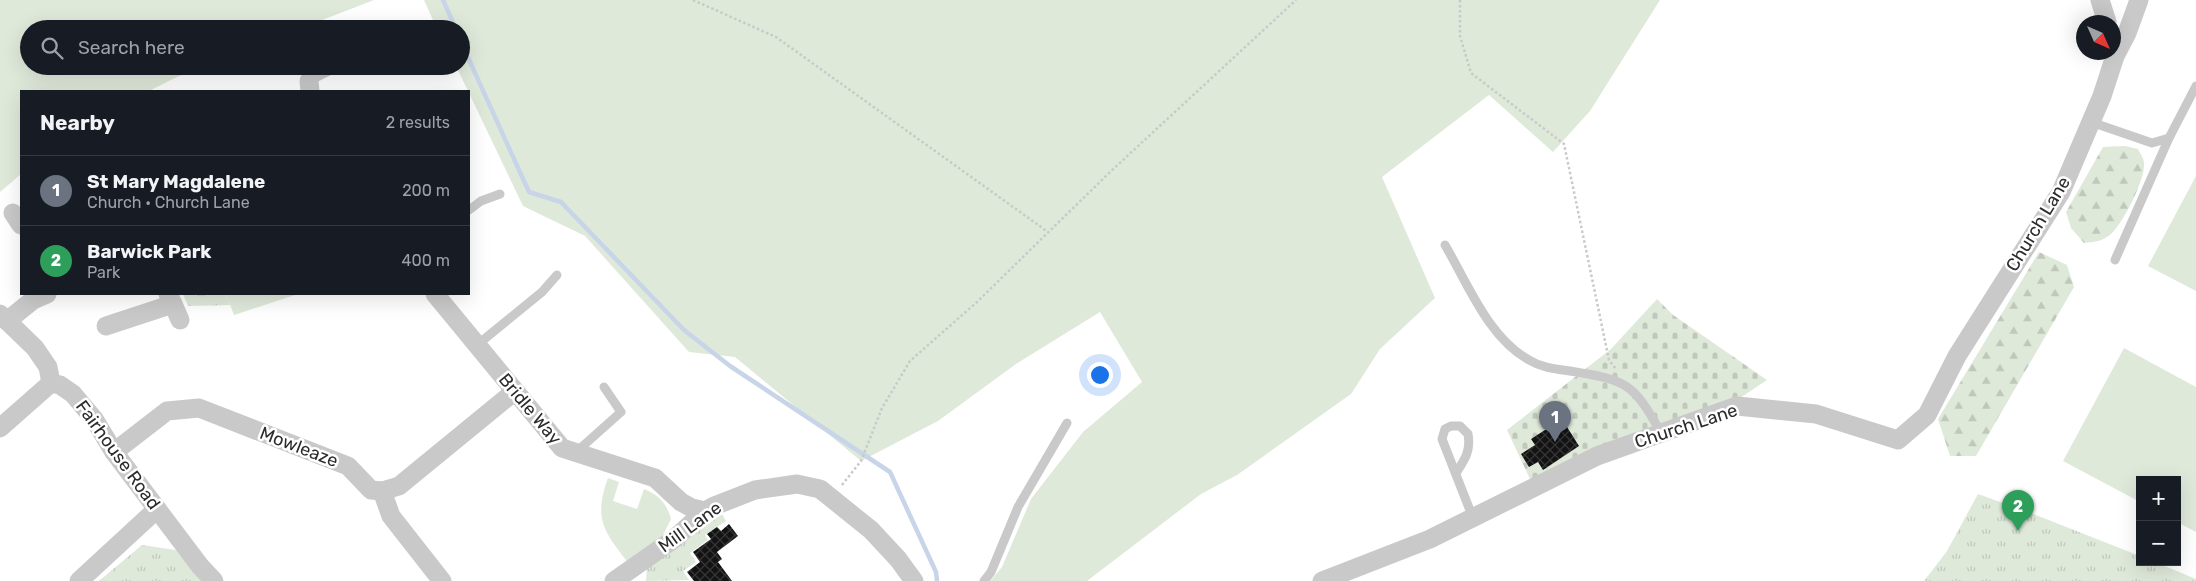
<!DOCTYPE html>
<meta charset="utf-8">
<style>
:root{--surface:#171b24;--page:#242831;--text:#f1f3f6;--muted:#9ea1a6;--line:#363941;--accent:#b45309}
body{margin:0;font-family:Rubik,sans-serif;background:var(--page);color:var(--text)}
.controls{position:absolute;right:15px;bottom:15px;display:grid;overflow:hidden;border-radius:0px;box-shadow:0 5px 20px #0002}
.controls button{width:45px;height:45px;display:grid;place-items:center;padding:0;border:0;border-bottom:1px solid var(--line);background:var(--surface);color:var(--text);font:25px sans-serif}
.compass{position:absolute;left:2076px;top:15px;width:45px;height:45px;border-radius:50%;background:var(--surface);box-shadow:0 5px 20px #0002;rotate:135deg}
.you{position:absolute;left:1099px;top:374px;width:18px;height:18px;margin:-12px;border:4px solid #fff;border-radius:50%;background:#1a73e8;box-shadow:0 0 0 8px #1a73e833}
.badge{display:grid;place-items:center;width:32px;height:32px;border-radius:50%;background:var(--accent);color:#fff;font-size:16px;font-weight:700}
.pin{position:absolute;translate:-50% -41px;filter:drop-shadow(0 1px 2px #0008)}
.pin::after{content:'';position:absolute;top:26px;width:18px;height:15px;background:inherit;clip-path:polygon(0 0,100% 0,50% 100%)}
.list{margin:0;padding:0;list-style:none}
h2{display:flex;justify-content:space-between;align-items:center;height:65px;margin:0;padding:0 20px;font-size:21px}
h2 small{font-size:16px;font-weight:400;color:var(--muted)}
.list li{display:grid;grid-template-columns:32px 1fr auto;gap:15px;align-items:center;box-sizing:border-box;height:70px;padding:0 20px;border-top:1px solid var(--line)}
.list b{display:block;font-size:19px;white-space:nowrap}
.list p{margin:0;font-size:16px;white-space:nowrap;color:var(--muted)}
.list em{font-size:16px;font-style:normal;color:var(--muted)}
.icon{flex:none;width:28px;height:28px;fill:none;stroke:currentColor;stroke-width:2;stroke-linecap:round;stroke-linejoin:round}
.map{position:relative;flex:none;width:2196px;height:581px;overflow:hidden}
.search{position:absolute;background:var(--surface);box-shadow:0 5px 20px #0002;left:20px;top:20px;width:450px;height:55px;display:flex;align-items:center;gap:12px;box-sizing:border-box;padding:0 18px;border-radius:28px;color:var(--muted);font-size:19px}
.panel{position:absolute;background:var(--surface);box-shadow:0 5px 20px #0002;left:20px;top:90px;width:450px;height:205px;border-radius:0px}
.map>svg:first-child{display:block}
.grass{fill:#dfe9da}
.forest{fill:url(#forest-firs)}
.cemetery{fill:url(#cemetery-stones)}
.park{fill:url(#park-tufts)}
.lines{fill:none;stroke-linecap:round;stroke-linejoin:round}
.stream{stroke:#c8d4e8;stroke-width:4.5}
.building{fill:url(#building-cross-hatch)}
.path{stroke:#c9c9c9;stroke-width:2.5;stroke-dasharray:2.5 2.5;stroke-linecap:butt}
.service{stroke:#c9c9c9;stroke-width:9}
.minor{stroke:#c9c9c9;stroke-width:19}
.labels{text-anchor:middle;stroke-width:5;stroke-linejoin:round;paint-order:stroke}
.street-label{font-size:18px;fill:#2c2c2c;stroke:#fff}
</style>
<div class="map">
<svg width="2196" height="581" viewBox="0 0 2196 581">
<defs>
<pattern id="forest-firs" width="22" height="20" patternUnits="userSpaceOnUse" patternTransform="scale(1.25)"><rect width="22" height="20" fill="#dfe9da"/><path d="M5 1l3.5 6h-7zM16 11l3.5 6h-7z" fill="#c0c8bb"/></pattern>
<pattern id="cemetery-stones" width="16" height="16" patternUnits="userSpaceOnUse" patternTransform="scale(1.25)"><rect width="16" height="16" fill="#dfe9da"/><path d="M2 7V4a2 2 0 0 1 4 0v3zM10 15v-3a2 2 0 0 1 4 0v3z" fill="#c0c8bb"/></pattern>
<pattern id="park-tufts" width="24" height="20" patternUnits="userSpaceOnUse" patternTransform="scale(1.25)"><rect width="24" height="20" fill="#dfe9da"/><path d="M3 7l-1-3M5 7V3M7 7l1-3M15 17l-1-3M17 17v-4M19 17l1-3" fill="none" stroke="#c0c8bb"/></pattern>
<pattern id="building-cross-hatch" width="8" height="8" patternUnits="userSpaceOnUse" patternTransform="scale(1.25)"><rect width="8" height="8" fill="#131313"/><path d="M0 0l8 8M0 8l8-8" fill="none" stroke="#363636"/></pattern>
</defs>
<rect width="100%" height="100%" fill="#fff"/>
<g class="grass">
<path d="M0,0H374L299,29H29V66H204L177,77L149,91H21V174L0,192Z"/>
<path d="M424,0H1660L1590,111L1553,152L1489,95L1382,177L1435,298L1380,349L1351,394L1237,475L1201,494L1087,581H990L1002,567L1031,499L1083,432L1142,382L1100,312L1016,364L938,421L861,461L735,357L689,352L585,236L523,206L456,66H461V29H437Z"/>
<path d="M2196,176V291L2148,266Z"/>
<path d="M226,294H298L234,315Z"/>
<path d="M2124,348L2196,387V532L2177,522V480H2140V502L2063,461Z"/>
<path d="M608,478L619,482L613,501L637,509L644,489C659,495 667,504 671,519L663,535L629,564C604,531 593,520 608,478Z"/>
</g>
<g class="forest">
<path d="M2125,146L2138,149C2140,154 2144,158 2144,163C2146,178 2123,223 2112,233C2104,241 2095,242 2084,243L2071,228L2066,212L2103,147Z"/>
<path d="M2039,252L2067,265L2074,287L1976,456H1950L1938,419Z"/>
</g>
<path class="cemetery" d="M1657,299L1673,315L1767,380L1740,398L1531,481L1507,430L1611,349Z"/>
<g class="park">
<path d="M183,294H226L230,305L188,306Z"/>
<path d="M1978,494L2028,512L2140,556V562H2155L2196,579V581H1924L1947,551Z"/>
<path d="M722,514L726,521L705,535L708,540L690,553L696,562L683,571L689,580L646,581L647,567L655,558L694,534Z"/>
<path d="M142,545L176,550L202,581H99Z"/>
</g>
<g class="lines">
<g class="stream">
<path d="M443,0L456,29"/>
<path d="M461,42L529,192L561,202L684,330L730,366L890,472L936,572L937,581"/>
</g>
</g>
<g class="building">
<path d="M1562,419L1579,446L1543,470L1538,462L1529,467L1521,454L1535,445L1531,439Z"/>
<path d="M729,524L738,536L717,552L722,559L718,562L732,581H694L687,572L700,562L693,552L711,539L707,534L717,527L721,531Z"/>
</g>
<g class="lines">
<g class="path">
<path d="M693,0L776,37L1048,232"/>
<path d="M1460,0V36L1471,73L1564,144L1609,360L1616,369"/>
<path d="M842,485L861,461L882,408L910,361L977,302L1110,172L1296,0"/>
</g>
<g class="service">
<path d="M309,81L339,66"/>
<path d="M2091,122L2152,143L2169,138L2196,86"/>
<path d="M469,210L481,201L500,194"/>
<path d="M1445,245C1468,284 1488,337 1529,360C1542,368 1556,369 1570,371C1626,380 1633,382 1661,433"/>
<path d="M2115,260L2169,138"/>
<path d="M477,345L542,292L557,275"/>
<path d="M575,453L621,412L604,387"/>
<path d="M1456,473C1465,459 1471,451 1468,434L1460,426H1451L1445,429L1442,439L1473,518"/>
<path d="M984,581L991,572L1018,507L1067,423"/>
</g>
<g class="minor">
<path d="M2100,0L2107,22"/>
<path d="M309,81L310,91"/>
<path d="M13,213L21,225"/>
<path d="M435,294L562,448L655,478L681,502L692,508L705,511"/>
<path d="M173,304L180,320"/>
<path d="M0,314L35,348L48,367L51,383L60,385L73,394L94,419L114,452L200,566L214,581"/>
<path d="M7,321L33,300L47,294"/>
<path d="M106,326L173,304L168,294"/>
<path d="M0,428L51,383"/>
<path d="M114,452L167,411L199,408L348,466L371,490L382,491L391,516L442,581"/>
<path d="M382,491L399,486L515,391"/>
<path d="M79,581L157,509"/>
<path d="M614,581L674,539L705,511L714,506L755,490L797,484L820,489L871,530L898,559L914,581"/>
<path d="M1322,581L1430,539L1597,456L1737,406L1816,414L1898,440L1927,415L1957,356L2061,192L2102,96L2115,56L2127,33L2139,0"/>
</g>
</g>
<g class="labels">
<g class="street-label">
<text transform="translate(2038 224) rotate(-59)" y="6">Church Lane</text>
<text transform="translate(530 409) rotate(50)" y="6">Bridle Way</text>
<text transform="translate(1686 426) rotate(-18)" y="6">Church Lane</text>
<text transform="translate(299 447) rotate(21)" y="6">Mowleaze</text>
<text transform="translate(118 455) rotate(54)" y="6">Fairhouse Road</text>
<text transform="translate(690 527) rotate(-36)" y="6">Mill Lane</text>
</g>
</g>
</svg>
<div class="controls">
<button>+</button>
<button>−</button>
</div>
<svg class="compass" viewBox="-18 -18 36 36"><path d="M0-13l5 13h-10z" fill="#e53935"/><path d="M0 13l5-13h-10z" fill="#9ea1a6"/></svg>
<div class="you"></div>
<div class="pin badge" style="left:1555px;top:442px;background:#6b7280">1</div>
<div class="pin badge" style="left:2018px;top:531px;background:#2e9e5b">2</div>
<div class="search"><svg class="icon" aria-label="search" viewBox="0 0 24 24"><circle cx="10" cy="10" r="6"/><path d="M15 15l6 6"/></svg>Search here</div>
<section class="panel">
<h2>Nearby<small>2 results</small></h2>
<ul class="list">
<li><span class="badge" style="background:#6b7280">1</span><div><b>St Mary Magdalene</b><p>Church · Church Lane</p></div><em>200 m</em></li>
<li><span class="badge" style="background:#2e9e5b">2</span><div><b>Barwick Park</b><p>Park</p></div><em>400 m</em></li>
</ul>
</section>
</div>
